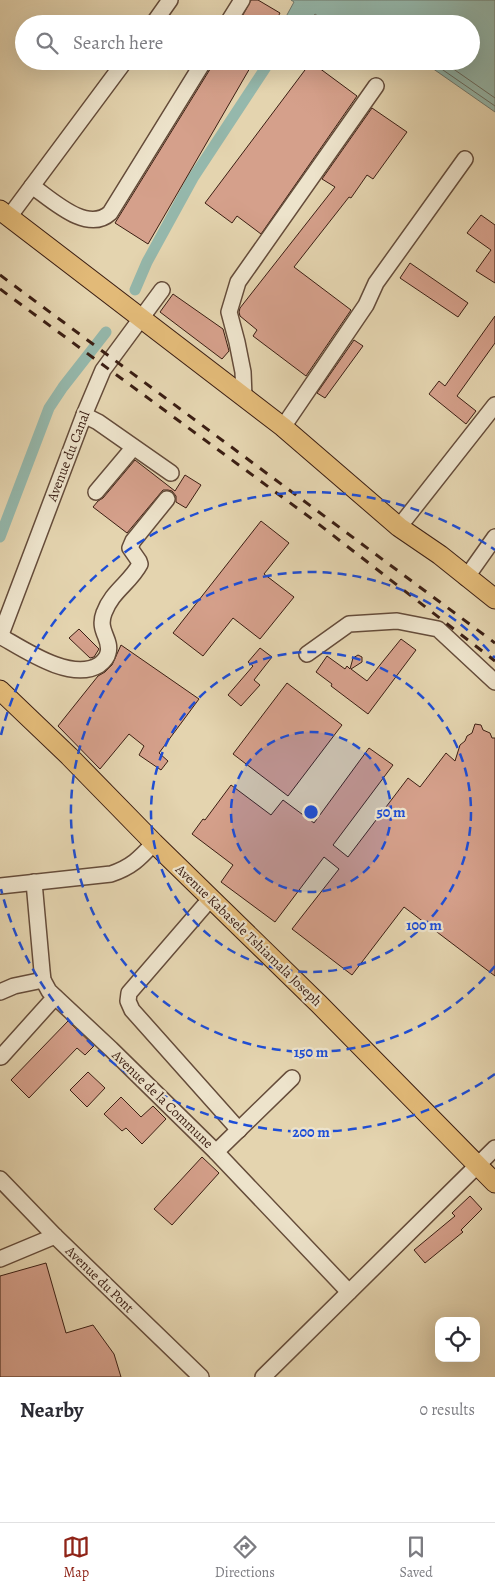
<!DOCTYPE html>
<style>
:root{--surface:#fff;--page:#f2f2f3;--text:#2b2b33;--muted:#7c7c81;--line:#e1e1e2;--accent:#8f2418}
body{margin:0;font-family:Alegreya,serif;background:var(--page);color:var(--text)}
.controls{position:absolute;right:15px;bottom:15px;display:grid;overflow:hidden;border-radius:10px;box-shadow:0 5px 20px #0002}
.controls button{width:45px;height:45px;display:grid;place-items:center;padding:0;border:0;border-bottom:1px solid var(--line);background:var(--surface);color:var(--text);font:25px sans-serif}
.list{margin:0;padding:0;list-style:none}
h2{display:flex;justify-content:space-between;align-items:center;height:65px;margin:0;padding:0 20px;font-size:21px}
h2 small{font-size:16px;font-weight:400;color:var(--muted)}
.icon{flex:none;width:28px;height:28px;fill:none;stroke:currentColor;stroke-width:2;stroke-linecap:round;stroke-linejoin:round}
.map{position:relative;flex:none;width:495px;height:1377px;overflow:hidden}
.search{position:absolute;background:var(--surface);box-shadow:0 5px 20px #0002;left:15px;right:15px;top:15px;height:55px;display:flex;align-items:center;gap:12px;box-sizing:border-box;padding:0 18px;border-radius:28px;color:var(--muted);font-size:19px}
.sheet{height:145px;background:var(--surface)}
nav{display:flex;justify-content:space-around;align-items:center;box-sizing:border-box;height:70px;border-top:1px solid var(--line);background:var(--surface);font-size:14px;color:var(--muted)}
nav a{display:grid;justify-items:center;gap:2px}
nav .on{color:var(--accent)}
.map>svg:first-child{display:block}
.water{fill:#95b8ac;stroke:#717a6f}
.lines{fill:none;stroke-linecap:round;stroke-linejoin:round}
.shore{stroke:#686b60;stroke-width:1}
.canal{stroke:#95b8ac;stroke-width:11}
.building{fill:#d5a08b;stroke:#3b1e13}
.minor-casing{stroke:#654c3a;stroke-width:18}
.major-casing{stroke:#3b1e13;stroke-width:21}
.minor{stroke:#ede3cb;stroke-width:15}
.major{stroke:#e2ba78;stroke-width:19}
.rail{stroke:#3b1e13;stroke-width:3;stroke-dasharray:9 9;stroke-linecap:butt}
.ring{fill:none;stroke:#1d4ed8;stroke-width:2.5;stroke-dasharray:9 6}
.labels{text-anchor:middle;stroke-width:4.5;stroke-linejoin:round;paint-order:stroke}
.street-label{font-size:14px;fill:#3b1e13;stroke:#ede3cb}
.centre{fill:#1d4ed8;stroke:#ede3cb;stroke-width:2.5}
.ring-label{font-size:15px;text-anchor:middle;font-weight:bold;fill:#1d4ed8;stroke:#ede3cb;stroke-width:4.5;stroke-linejoin:round;paint-order:stroke}
</style>
<div class="map">
<svg width="495" height="1377" viewBox="0 0 495 1377">
<rect width="100%" height="100%" fill="#e4d4af"/>
<filter id="stains"><feTurbulence type="fractalNoise" baseFrequency=".004" numOctaves="4"/><feColorMatrix values="0 0 0 0 .2 0 0 0 0 .09 0 0 0 0 .02 0 0 0 .5 -.17"/></filter>
<radialGradient id="worn" r=".72"><stop offset=".6" stop-color="#630" stop-opacity="0"/><stop offset="1" stop-color="#630" stop-opacity=".3"/></radialGradient>
<path class="water" d="M291,0H495V112L422,61H471V24H329L315,14L307,24H282L294,2Z"/>
<g class="lines">
<g class="shore">
<path d="M430,61L495,106"/>
<path d="M442,61L495,98"/>
</g>
<g class="canal">
<path d="M135,290L147,262L193,178L270,61"/>
<path d="M0,537L49,408L63,387L106,332"/>
</g>
</g>
<g class="building">
<path d="M251,0H258L280,13L274,24H238Z"/>
<path d="M213,61H254L148,244L115,223L212,66Z"/>
<path d="M311,62L357,96L261,234L237,216L232,223L205,203Z"/>
<path d="M372,108L407,132L373,179L367,175L351,198L349,197L294,267L351,310L306,376L253,336L257,330L240,316L239,312L240,308L335,187L322,179Z"/>
<path d="M481,215L495,225V283L476,271L491,250L467,233Z"/>
<path d="M410,263L468,303L458,317L400,278Z"/>
<path d="M173,294L223,329L229,351L222,359L160,312Z"/>
<path d="M495,316V343L457,396L476,411L466,424L429,394L439,381L445,386Z"/>
<path d="M354,340L363,346L325,398L317,393Z"/>
<path d="M135,460L175,491L185,475L201,485L186,508L176,502V496L172,491L168,490H163L127,533L93,507L98,501L103,498Z"/>
<path d="M261,521L289,543L264,574L294,597L260,639L233,618L203,656L173,633Z"/>
<path d="M79,629L99,649L94,657L90,658L69,638Z"/>
<path d="M401,639L416,650L368,714L331,686L332,684L316,672L327,656L345,669L347,666L350,669L353,658L358,655L362,657V662L351,669L367,681Z"/>
<path d="M121,645L199,699L159,753L168,761L161,770L139,755L144,746L129,734L100,769L58,726L98,676L105,672L112,665Z"/>
<path d="M260,648L272,657L254,680L260,685L241,706L228,695L253,666L248,662Z"/>
<path d="M287,683L342,725L288,796L233,754Z"/>
<path d="M475,724L481,725L483,730L490,733L492,738H495V976L404,907L352,975L292,929L339,869L324,857L275,922L221,882L233,865L192,834L203,819L205,820L231,785L271,815L283,800L314,823L369,748L393,765L333,845L348,857L408,778L420,787L446,753L455,761L460,745L465,741L467,736L472,733Z"/>
<path d="M68,1021L94,1046L85,1055L77,1048L29,1098L11,1080Z"/>
<path d="M88,1072L105,1088L87,1107L70,1090Z"/>
<path d="M121,1097L141,1117L153,1106L166,1119L142,1144L126,1128L122,1131L104,1114Z"/>
<path d="M202,1157L219,1173L172,1225L154,1209Z"/>
<path d="M470,1196L482,1209L461,1230L463,1232L425,1263L414,1250L455,1216L452,1213Z"/>
<path d="M46,1263L66,1333L93,1325L114,1354L121,1377H0V1276Z"/>
</g>
<g class="lines">
<defs>
<g id="minor">
<path d="M153,24L170,0"/>
<path d="M227,24L242,0"/>
<path d="M32,186C51,199 87,234 110,213L204,61"/>
<path d="M9,217L125,61"/>
<path d="M244,397L243,372L237,342L229,312L238,282L376,86"/>
<path d="M84,415L98,422L171,473"/>
<path d="M283,427L366,305L376,283L465,159"/>
<path d="M96,492L133,448"/>
<path d="M399,527L495,405"/>
<path d="M466,578L495,537"/>
<path d="M0,636C25,650 71,682 99,665C103,662 107,658 108,653C112,639 97,631 104,613C112,591 130,583 140,564L139,561L130,548L133,541L167,499"/>
<path d="M0,637L84,415L103,370L162,290"/>
<path d="M307,654L349,624L397,621L438,629L495,682"/>
<path d="M34,882L42,971L43,980L49,991L111,1049L216,1152L349,1292"/>
<path d="M0,886L111,874C132,867 140,858 154,843"/>
<path d="M211,898L129,993L128,1001L132,1010L239,1130"/>
<path d="M0,992L14,986L43,980"/>
<path d="M1,1057L55,997"/>
<path d="M216,1152L292,1078"/>
<path d="M0,1179L55,1236L201,1377"/>
<path d="M0,1259L55,1236"/>
<path d="M263,1377L495,1148"/>
</g>
<g id="major">
<path d="M0,210L283,427L399,527L440,555L495,599"/>
<path d="M0,690L69,756L154,843L319,1004L495,1183"/>
</g>
</defs>
<use href="#minor" class="minor-casing"/>
<use href="#major" class="major-casing"/>
<use href="#minor" class="minor"/>
<use href="#major" class="major"/>
<g class="rail">
<path d="M0,275L495,643"/>
<path d="M0,289L312,519L495,661"/>
</g>
</g>
<circle cx="311" cy="812" r="80" fill="#1d4ed8" fill-opacity=".12"/>
<g class="ring">
<circle cx="311" cy="812" r="80"/>
<circle cx="311" cy="812" r="160"/>
<path d="M495 966A240 240 0 1 1 495 658"/>
<path d="M495 1074A320 320 0 0 1 1 889M1 735A320 320 0 0 1 495 550"/>
</g>
<g class="labels">
<g class="street-label">
<text transform="translate(68 456) rotate(-69)" y="5">Avenue du Canal</text>
<text transform="translate(249 935) rotate(44)" y="5">Avenue Kabasele Tshiamala Joseph</text>
<text transform="translate(163 1099) rotate(44)" y="5">Avenue de la Commune</text>
<text transform="translate(100 1279) rotate(44)" y="5">Avenue du Pont</text>
</g>
</g>
<circle cx="311" cy="812" r="8" class="centre"/>
<g class="ring-label">
<text x="391" y="817">50 m</text>
<text x="424" y="930">100 m</text>
<text x="311" y="1057">150 m</text>
<text x="311" y="1137">200 m</text>
</g>
<rect width="100%" height="100%" filter="url(#stains)"/>
<rect width="100%" height="100%" fill="url(#worn)"/>
</svg>
<div class="controls">
<button><svg class="icon" aria-label="locate" viewBox="0 0 24 24"><circle cx="12" cy="12" r="6"/><path d="M12 2v4M12 18v4M2 12h4M18 12h4"/></svg></button>
</div>
<div class="search"><svg class="icon" aria-label="search" viewBox="0 0 24 24"><circle cx="10" cy="10" r="6"/><path d="M15 15l6 6"/></svg>Search here</div>
</div>
<section class="sheet">
<h2>Nearby<small>0 results</small></h2>
<ul class="list">
</ul>
</section>
<nav>
<a class="on"><svg class="icon" aria-label="map" viewBox="0 0 24 24"><path d="M3 6l6-2 6 2 6-2v14l-6 2-6-2-6 2zM9 4v14M15 6v14"/></svg>Map</a>
<a><svg class="icon" aria-label="directions" viewBox="0 0 24 24"><path d="M12 3l9 9-9 9-9-9zM9 14v-3h6M13 9l2 2-2 2"/></svg>Directions</a>
<a><svg class="icon" aria-label="saved" viewBox="0 0 24 24"><path d="M7 4h10v16l-5-4-5 4z"/></svg>Saved</a>
</nav>
